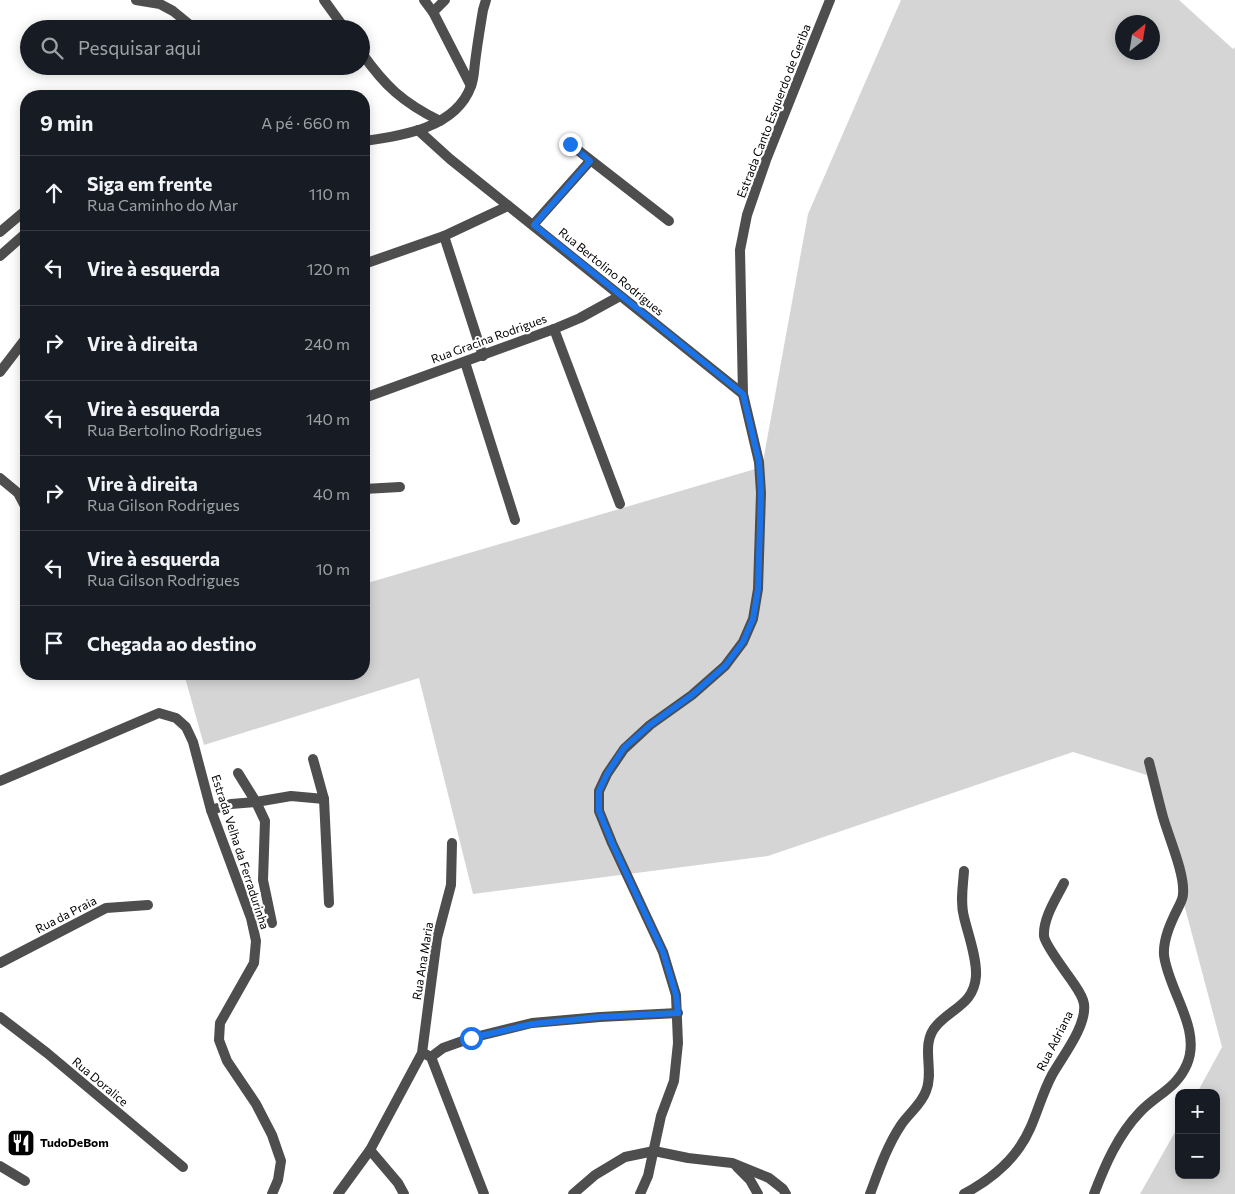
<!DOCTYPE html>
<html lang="pt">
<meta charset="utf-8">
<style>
:root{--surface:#171b24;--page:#20242c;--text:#f1f3f6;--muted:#9ea1a6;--line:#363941}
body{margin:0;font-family:Commissioner,sans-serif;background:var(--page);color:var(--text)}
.controls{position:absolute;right:15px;bottom:15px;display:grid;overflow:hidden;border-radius:10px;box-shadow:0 2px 12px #0003}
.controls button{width:45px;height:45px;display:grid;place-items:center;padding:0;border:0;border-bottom:1px solid var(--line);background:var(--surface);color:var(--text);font:25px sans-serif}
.compass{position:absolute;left:1115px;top:15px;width:45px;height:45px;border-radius:50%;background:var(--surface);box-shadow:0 2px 12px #0003;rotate:30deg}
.stop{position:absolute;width:15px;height:15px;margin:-11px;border:4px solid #1a73e8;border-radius:50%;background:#fff}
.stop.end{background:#1a73e8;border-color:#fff;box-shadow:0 1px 5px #0008}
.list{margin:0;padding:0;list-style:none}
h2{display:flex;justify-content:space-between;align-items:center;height:65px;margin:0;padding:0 20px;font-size:21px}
h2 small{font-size:16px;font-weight:400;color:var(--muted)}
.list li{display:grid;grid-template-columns:32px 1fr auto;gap:15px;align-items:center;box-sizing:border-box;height:75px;padding:0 20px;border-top:1px solid var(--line)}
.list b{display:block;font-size:19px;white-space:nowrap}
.list p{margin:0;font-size:16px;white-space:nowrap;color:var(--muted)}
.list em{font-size:16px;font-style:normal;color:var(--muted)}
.icon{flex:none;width:28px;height:28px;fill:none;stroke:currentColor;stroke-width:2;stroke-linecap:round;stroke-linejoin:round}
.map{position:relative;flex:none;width:1235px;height:1194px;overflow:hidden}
.search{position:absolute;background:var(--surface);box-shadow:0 2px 12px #0003;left:20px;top:20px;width:350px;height:55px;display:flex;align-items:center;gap:12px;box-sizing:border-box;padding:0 18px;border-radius:28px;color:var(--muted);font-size:19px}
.panel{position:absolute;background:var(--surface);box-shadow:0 2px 12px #0003;left:20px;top:90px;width:350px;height:590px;border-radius:20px}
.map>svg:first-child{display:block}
.green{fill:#d5d5d5;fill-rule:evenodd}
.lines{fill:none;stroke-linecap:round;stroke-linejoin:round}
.minor{stroke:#4e4e4e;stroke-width:10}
.route{stroke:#1a73e8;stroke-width:6}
.labels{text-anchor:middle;stroke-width:4.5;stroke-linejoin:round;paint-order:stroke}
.street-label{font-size:12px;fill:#000;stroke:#fff}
.poi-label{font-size:12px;font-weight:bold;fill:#000;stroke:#fff;text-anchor:start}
</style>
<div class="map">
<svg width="1235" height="1194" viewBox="0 0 1235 1194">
<rect width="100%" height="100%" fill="#fff"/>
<path class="green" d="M901,0H1179L1233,49L1235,47V1194H1140L1179,1125V1175H1216V1093H1197L1222,1047L1150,776L1073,752L768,856L473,894L419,678L204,745L184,674H364V584L762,467L808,214ZM1122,22H1152V52H1122Z"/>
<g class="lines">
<g class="minor">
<path d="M136,0L160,4L173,11L195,29"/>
<path d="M324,0L345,29"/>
<path d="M424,0L433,12L471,86"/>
<path d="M433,12L445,0"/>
<path d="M361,52C385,86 402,102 440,121"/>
<path d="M418,130L450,159L743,394"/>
<path d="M364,141C402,136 456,128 471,86C474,79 474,70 475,63C477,46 480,28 483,10L486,0"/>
<path d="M570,144L669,221"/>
<path d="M533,225L590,161"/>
<path d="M0,232L26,210"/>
<path d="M444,236L483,356"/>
<path d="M0,256L26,233"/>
<path d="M364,264L444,236L508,206"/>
<path d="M554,329L620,504"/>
<path d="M465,362L515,520"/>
<path d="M0,372L26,338"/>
<path d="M364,398L554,329L580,318L620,296"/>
<path d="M0,478L18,493L26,508"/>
<path d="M364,489L400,487"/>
<path d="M313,759L324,799L329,903"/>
<path d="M238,773L256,802L265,821L263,880L272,923"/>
<path d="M0,781L159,713L176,718L186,727L193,742L211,810L251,918L256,941L254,963L220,1023L219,1040L227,1061L256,1104L272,1135L281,1161L278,1180L272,1194"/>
<path d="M211,810L231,804L256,802L291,796L324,799"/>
<path d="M0,963L106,908L148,905"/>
<path d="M0,1017L47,1053L183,1167"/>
<path d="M425,1054L431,1057L484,1194"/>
<path d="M431,1057L443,1048L471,1038L532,1023L600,1017L678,1013"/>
<path d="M370,1150L398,1183L404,1194"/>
<path d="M0,1166L25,1181"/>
<path d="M737,1167L750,1180L758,1194"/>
<path d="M338,1194L370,1150L422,1053L437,938L451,885L452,843"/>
<path d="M573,1194L595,1175L625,1157L654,1151L688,1158L732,1163L769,1178L783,1189L786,1194"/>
<path d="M640,1194L648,1176L661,1116L674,1081L678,1043L676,995L663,952L612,843L599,811V791L607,774L624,749L650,725L692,695L725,666L743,642L753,619L758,589L761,493L759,462L743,394L740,250L747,215L766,160L830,0"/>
<path d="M870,1194C879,1170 887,1146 901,1125C909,1113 921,1105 926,1091C935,1070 919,1044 937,1025C952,1008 974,1004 976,976C977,958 968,934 964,917C960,902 963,886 964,871"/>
<path d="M964,1194C984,1183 1006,1167 1019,1148C1035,1126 1039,1099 1052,1075C1062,1057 1087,1026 1084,1004C1083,996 1076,987 1072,981C1066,972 1045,945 1044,936C1043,918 1056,899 1064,883"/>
<path d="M1094,1194C1105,1165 1118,1135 1140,1112C1156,1095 1177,1088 1187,1064C1202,1029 1168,990 1164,955C1163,939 1171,922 1178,908C1180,904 1183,899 1183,894C1185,874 1169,838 1163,817C1158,799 1154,781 1149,762"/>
</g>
</g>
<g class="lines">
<path class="route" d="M471,1038L532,1024L600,1017L678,1013L676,995L663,952L612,843L599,811V791L607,774L624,748L650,725L692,695L725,666L743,642L753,619L758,589L761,493L759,462L743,394L534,225L590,161L570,144"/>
</g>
<defs>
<symbol id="restaurant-square" viewBox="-11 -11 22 22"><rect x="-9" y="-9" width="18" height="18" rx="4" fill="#000" stroke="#fff"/><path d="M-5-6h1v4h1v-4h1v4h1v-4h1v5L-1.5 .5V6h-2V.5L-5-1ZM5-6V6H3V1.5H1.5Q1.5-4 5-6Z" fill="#fff"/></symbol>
</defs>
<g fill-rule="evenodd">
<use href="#restaurant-square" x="5" y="1127" width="32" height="32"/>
</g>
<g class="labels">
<g class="street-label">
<text transform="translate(774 111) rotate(-69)" y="4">Estrada Canto Esquerdo de Geriba</text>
<text transform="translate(611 272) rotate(39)" y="4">Rua Bertolino Rodrigues</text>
<text transform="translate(489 339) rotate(-20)" y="4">Rua Gracina Rodrigues</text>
<text transform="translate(240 852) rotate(72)" y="4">Estrada Velha da Ferradurinha</text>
<text transform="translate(66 915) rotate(-27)" y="4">Rua da Praia</text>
<text transform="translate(423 961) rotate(-81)" y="4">Rua Ana Maria</text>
<text transform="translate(1055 1041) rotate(-63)" y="4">Rua Adriana</text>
<text transform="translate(100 1082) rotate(40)" y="4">Rua Doralice</text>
</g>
<g class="poi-label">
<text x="40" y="1147">TudoDeBom</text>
</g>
</g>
</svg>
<div class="controls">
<button>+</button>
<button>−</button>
</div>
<svg class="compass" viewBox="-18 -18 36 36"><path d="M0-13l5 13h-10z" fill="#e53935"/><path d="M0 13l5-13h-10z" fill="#9ea1a6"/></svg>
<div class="stop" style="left:471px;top:1038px"></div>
<div class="stop end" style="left:570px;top:144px"></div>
<div class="search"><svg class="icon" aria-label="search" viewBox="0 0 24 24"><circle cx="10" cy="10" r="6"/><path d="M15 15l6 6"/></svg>Pesquisar aqui</div>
<section class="panel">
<h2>9 min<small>A pé · 660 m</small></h2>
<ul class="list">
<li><svg class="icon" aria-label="ahead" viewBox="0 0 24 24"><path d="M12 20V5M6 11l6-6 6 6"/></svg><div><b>Siga em frente</b><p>Rua Caminho do Mar</p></div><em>110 m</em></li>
<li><svg class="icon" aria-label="left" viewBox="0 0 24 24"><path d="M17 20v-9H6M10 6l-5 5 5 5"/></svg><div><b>Vire à esquerda</b></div><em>120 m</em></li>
<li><svg class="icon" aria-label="right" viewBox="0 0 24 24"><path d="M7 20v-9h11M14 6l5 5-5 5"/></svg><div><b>Vire à direita</b></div><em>240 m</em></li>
<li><svg class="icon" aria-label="left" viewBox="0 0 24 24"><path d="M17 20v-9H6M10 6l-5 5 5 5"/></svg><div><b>Vire à esquerda</b><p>Rua Bertolino Rodrigues</p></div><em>140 m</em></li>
<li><svg class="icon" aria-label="right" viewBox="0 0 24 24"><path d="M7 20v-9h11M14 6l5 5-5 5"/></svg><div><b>Vire à direita</b><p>Rua Gilson Rodrigues</p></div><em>40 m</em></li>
<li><svg class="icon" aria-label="left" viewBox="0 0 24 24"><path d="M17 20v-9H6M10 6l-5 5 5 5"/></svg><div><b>Vire à esquerda</b><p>Rua Gilson Rodrigues</p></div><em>10 m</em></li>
<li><svg class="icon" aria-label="arrive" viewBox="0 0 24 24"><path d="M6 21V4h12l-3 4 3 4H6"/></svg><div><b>Chegada ao destino</b></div></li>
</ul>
</section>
</div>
